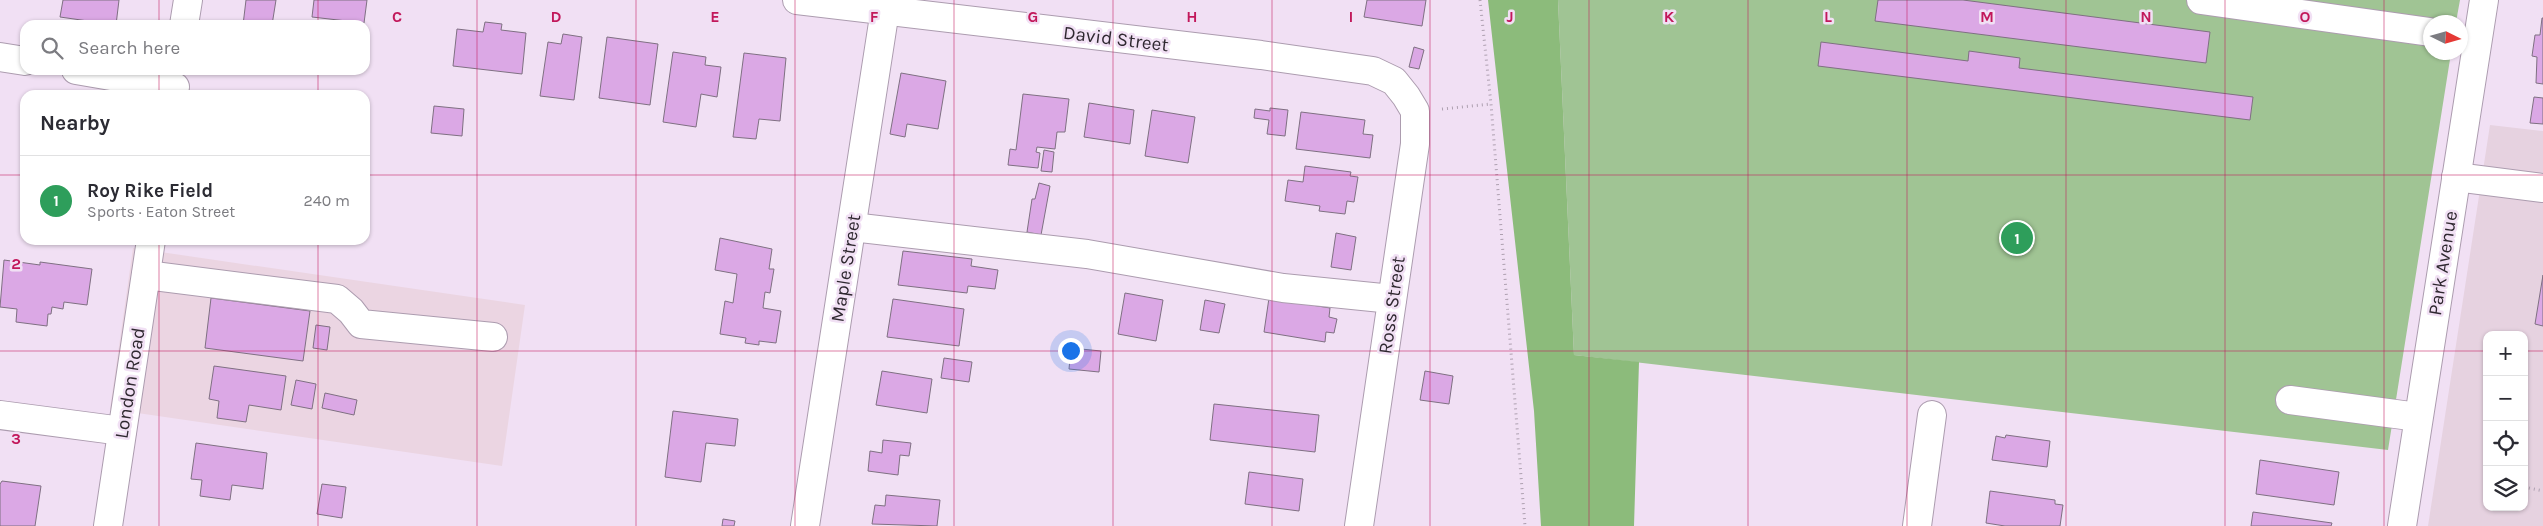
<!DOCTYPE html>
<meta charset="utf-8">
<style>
:root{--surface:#fff;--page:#f7f7f7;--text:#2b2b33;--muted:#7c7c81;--line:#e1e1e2;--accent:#7444bc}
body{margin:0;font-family:Karla,sans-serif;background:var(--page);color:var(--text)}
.controls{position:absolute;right:15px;bottom:15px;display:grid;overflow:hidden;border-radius:10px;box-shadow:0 1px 4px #0004}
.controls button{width:45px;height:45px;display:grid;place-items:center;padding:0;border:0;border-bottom:1px solid var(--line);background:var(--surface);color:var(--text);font:25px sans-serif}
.compass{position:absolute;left:2423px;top:15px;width:45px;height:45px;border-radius:50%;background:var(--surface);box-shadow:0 1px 4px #0004;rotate:95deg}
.you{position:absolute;left:1070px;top:350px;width:18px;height:18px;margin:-12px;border:4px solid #fff;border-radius:50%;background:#1a73e8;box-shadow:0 0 0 8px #1a73e833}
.badge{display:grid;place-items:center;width:32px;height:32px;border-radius:50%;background:var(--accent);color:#fff;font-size:16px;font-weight:700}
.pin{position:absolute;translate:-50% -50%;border:2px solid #fff;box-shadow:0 1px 5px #0006}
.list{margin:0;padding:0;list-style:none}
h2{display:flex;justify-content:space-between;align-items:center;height:65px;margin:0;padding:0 20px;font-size:21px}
h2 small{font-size:16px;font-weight:400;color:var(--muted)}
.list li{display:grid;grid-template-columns:32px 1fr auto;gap:15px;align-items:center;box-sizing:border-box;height:90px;padding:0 20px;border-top:1px solid var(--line)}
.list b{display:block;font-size:19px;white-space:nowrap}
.list p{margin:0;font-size:16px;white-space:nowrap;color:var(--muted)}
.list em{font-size:16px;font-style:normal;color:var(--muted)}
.icon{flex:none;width:28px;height:28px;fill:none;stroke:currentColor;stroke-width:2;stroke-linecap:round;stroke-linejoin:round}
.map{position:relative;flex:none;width:2543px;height:526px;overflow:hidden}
.search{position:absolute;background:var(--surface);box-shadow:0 1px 4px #0004;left:20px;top:20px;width:350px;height:55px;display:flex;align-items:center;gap:12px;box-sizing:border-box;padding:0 18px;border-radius:15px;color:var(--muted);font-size:19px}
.panel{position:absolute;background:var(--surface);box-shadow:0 1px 4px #0004;left:20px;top:90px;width:350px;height:155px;border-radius:15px}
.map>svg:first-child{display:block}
.commercial{fill:#ebd5e2}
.education{fill:#e6d2e0;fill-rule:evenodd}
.green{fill:#a0c494}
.forest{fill:#8cbb7b}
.building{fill:#dba8e5;stroke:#7f7082}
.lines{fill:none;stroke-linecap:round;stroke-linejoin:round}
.minor-casing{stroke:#ac9caf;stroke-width:30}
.path{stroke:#aea0b0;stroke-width:3;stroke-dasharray:1 4;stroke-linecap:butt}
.minor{stroke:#fff;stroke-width:28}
.grid{fill:none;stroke:#c2185b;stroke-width:1;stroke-opacity:0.55}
.labels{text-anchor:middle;stroke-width:5;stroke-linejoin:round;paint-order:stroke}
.street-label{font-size:19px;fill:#2f2830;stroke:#f1e0f4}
.grid-label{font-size:16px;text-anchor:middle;font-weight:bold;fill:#c2185b;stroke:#f1e0f4;stroke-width:5;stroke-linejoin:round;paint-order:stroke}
</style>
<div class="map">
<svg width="2543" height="526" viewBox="0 0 2543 526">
<rect width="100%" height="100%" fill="#f1e0f4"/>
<path class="commercial" d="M133,248L525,305L502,466L110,409Z"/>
<path class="education" d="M2490,125L2543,131V526H2428ZM2487,335H2524V507H2487Z"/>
<path class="green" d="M1558,0H2460L2456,22H2430V52L2451,53L2388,450L1574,355Z"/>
<path class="forest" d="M1488,0H1558L1574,355L1639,362L1634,526H1541L1534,411Z"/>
<g class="building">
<path d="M63,0H119L116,25L60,17Z"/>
<path d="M246,0H276L272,25H243Z"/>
<path d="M314,0H367L364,23L312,17Z"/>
<path d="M1367,0H1426L1422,26L1364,17Z"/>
<path d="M1878,0H1963L2210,32L2206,63L1875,21Z"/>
<path d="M2542,18H2543V84L2536,83L2537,57L2532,56L2535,35H2540Z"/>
<path d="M485,22L502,24L501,30L526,33L522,74L453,66L457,29L483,32Z"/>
<path d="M563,34L582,37L574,100L540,96L548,42L561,44Z"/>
<path d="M607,37L658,44L650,105L599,98Z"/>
<path d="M1821,42L1968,61L1969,51L2020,58L2019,68L2253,97L2250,120L1818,66Z"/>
<path d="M1414,47L1424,50L1419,69L1409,67Z"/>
<path d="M673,52L706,57L705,65L721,67L717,97L701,94L696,127L663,122Z"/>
<path d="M744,53L786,58L780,121L759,119L756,139L733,137Z"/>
<path d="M901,73L946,81L938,129L907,124L905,137L890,134Z"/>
<path d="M1023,94L1069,99L1065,132H1057L1055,149L1037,147L1036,152L1040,153L1038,168L1008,165L1010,149L1016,150Z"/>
<path d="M2534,97L2543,98V124L2530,123Z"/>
<path d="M1089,103L1134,110L1130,144L1084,137Z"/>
<path d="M434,106L464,109L462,136L431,133Z"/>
<path d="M1270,108L1288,110L1285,136L1267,134L1269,120L1254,118L1255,109L1270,111Z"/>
<path d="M1152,110L1195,117L1188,163L1145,156Z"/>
<path d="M1301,112L1365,120L1363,134L1373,135L1370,158L1296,149Z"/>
<path d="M1044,150L1054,152L1052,172L1041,171Z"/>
<path d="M1305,166L1351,172L1350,176L1358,177L1354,202L1347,201L1345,214L1319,211L1320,206L1285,201L1288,180L1303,182Z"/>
<path d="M1039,183L1050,186L1041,235L1027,232L1032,199H1035Z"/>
<path d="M1336,233L1356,237L1351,270L1331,267Z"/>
<path d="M720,238L772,249L769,269H774L770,293L765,292L763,308L781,311L776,343L759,341V345L745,343L746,338L720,334L725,301L733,303L737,274L715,270Z"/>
<path d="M903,251L972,259L971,266L998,270L995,289L968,286L967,293L898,285Z"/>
<path d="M4,260L40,265V262L92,269L87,305L64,302L63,309L52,307L51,314H48L47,326L16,322L17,309L0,307Z"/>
<path d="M2543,275V326L2535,324Z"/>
<path d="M1125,293L1163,300L1156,341L1118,334Z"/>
<path d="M211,298L310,311L303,361L205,348Z"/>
<path d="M1269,298L1330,308L1329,317L1337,319L1334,333L1326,332L1325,342L1264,332Z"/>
<path d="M893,299L964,309L959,346L887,337Z"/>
<path d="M1205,300L1225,304L1219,333L1200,330Z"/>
<path d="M316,325L330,327L327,350L313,348Z"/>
<path d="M1071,348L1101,351L1099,372L1069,369Z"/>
<path d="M944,358L972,362L969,382L941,378Z"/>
<path d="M214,366L286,376L281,410L249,405L246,422L217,418L219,401L209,399Z"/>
<path d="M882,371L932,379L927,413L876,405Z"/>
<path d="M1425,371L1453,376L1449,404L1420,400Z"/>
<path d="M296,380L316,384L312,409L291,405Z"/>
<path d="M325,393L357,400L354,415L322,408Z"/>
<path d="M1214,404L1319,415L1315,452L1210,440Z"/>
<path d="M673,411L738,419L735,446L706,443L701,482L665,477Z"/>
<path d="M2006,435L2050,441L2047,467L1992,460L1996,436L2005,438Z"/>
<path d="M883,440L911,443L909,456L900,455L898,475L868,471L870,451L882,453Z"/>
<path d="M196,443L267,453L263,489L232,485L230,500L200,496L202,480L191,479Z"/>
<path d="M2260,460L2339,472L2334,505L2256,494Z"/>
<path d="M1249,472L1303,479L1299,511L1245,504Z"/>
<path d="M2,481L41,486L35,526H0V484Z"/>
<path d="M322,484L346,487L342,518L317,514Z"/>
<path d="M1990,491L2055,500V504L2063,505L2060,526H2005L1986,523Z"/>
<path d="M886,495L940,500L937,526L872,524L875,505L885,506Z"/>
<path d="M2253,512L2332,523L2331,526H2251Z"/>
<path d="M723,519L735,521L734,526H722Z"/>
</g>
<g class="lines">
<defs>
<g id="minor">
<path d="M797,0L1261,55L1373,71L1394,81L1406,96L1415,111V144L1359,526"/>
<path d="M2201,0L2430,32"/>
<path d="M184,25L188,0"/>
<path d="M0,57L25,61"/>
<path d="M76,70L175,87"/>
<path d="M2456,177L2543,188"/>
<path d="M852,227L1087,254L1283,288L1392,299"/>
<path d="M146,275L337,299L351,311L361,324L493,337"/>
<path d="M2290,400L2418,417"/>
<path d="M0,415L122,431"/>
<path d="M108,526L151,240"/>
<path d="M805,526L885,10"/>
<path d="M1917,526L1932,415"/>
<path d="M2402,526L2484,0"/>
</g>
</defs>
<use href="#minor" class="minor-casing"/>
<g class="path">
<path d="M1480,0L1491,104L1525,526"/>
<path d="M1442,109L1491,104"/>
<path d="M2524,487L2543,491"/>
</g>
<use href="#minor" class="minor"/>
</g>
<path class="grid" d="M159,0V25M318,0V25M477,0V526M636,0V526M795,0V526M954,0V526M1113,0V526M1272,0V526M1430,0V526M1589,0V526M1748,0V526M1907,0V526M2066,0V526M2225,0V526M2384,0V526M159,70V95M318,70V95M0,175H25M365,175H2543M159,240V526M318,240V526M0,351H2487M2524,351H2543"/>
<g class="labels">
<g class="street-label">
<text transform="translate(1116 38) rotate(7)" y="7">David Street</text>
<text transform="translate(2442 263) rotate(-81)" y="7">Park Avenue</text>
<text transform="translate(845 268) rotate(-81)" y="7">Maple Street</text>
<text transform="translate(1391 305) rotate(-82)" y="7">Ross Street</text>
<text transform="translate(129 383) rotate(-81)" y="7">London Road</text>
</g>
</g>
<g class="grid-label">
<text x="397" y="22">C</text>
<text x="556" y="22">D</text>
<text x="715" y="22">E</text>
<text x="874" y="22">F</text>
<text x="1033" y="22">G</text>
<text x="1192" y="22">H</text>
<text x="1351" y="22">I</text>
<text x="1510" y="22">J</text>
<text x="1669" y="22">K</text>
<text x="1828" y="22">L</text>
<text x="1987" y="22">M</text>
<text x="2146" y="22">N</text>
<text x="2305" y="22">O</text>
<text x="16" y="269">2</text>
<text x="16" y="444">3</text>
</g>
</svg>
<div class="controls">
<button>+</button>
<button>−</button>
<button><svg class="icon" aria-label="locate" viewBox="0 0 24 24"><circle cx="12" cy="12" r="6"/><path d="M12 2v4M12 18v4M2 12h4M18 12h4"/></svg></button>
<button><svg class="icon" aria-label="layers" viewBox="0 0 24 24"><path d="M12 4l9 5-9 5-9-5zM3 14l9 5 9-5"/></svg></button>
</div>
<svg class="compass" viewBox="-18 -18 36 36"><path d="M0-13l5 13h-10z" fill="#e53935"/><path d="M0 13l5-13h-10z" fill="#7c7c81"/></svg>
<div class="you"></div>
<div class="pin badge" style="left:2017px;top:238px;background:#2e9e5b">1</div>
<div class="search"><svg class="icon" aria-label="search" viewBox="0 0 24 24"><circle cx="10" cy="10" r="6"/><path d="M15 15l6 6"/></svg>Search here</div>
<section class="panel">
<h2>Nearby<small></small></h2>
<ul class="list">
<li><span class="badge" style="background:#2e9e5b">1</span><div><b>Roy Rike Field</b><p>Sports · Eaton Street</p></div><em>240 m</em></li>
</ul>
</section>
</div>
